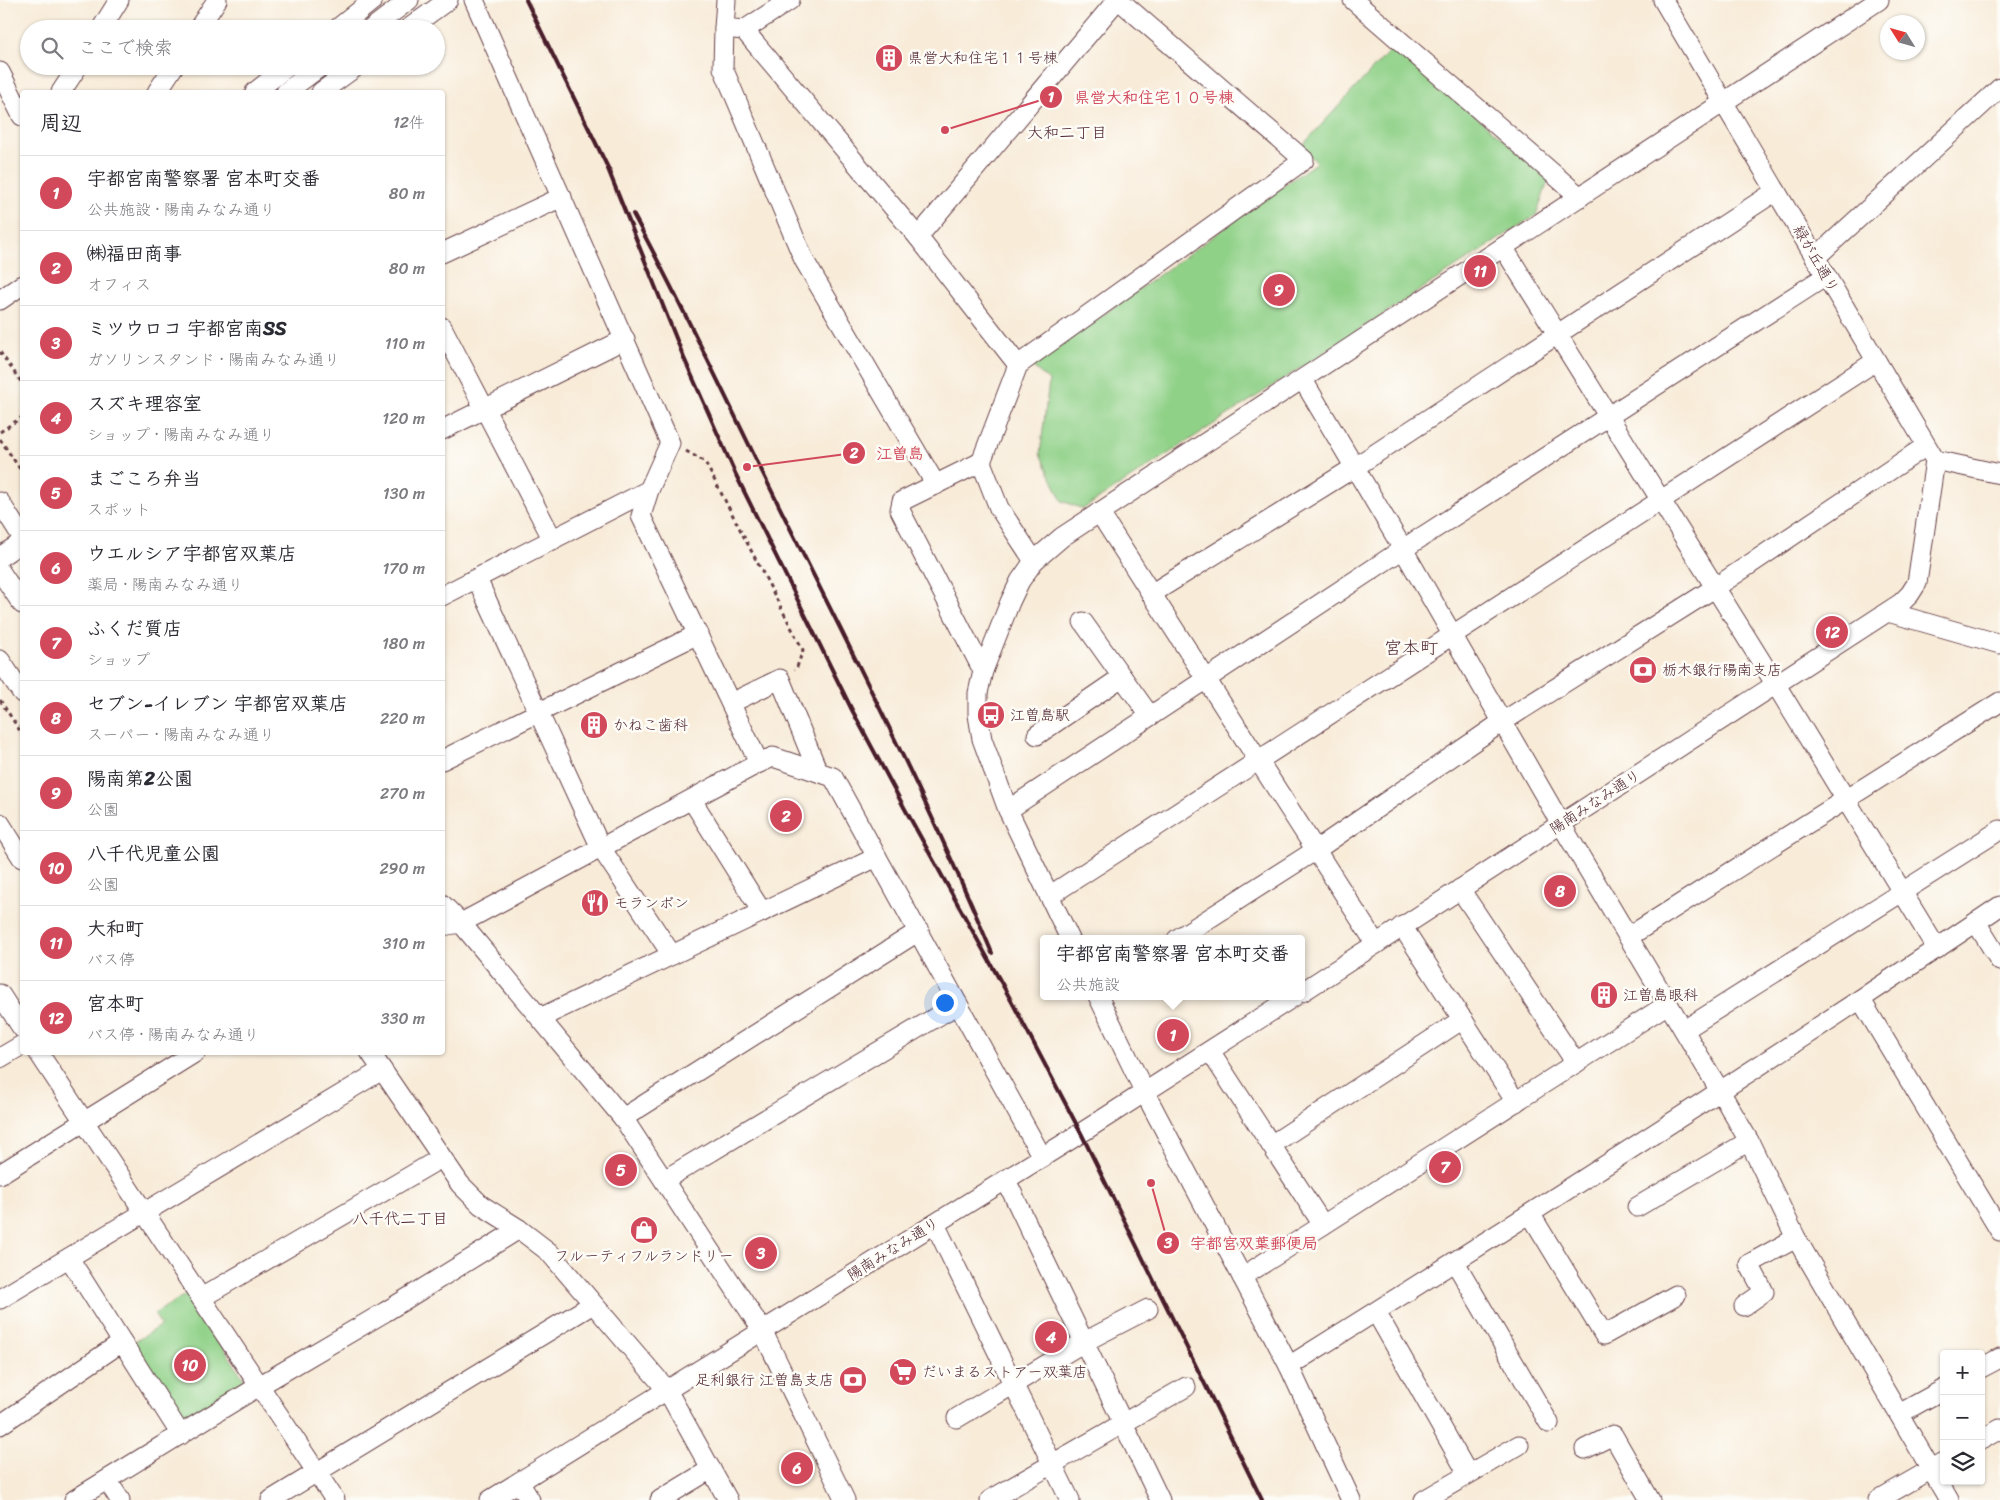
<!DOCTYPE html>
<html lang="ja">
<meta charset="utf-8">
<style>
:root{--surface:#fff;--page:#f2f2f3;--text:#2b2b33;--muted:#7c7c81;--line:#e1e1e2;--accent:#d1495b}
body{margin:0;font-family:Sriracha,"Klee One",sans-serif;background:var(--page);color:var(--text)}
.controls{position:absolute;right:15px;bottom:15px;display:grid;overflow:hidden;border-radius:5px;box-shadow:0 1px 4px #0004}
.controls button{width:45px;height:45px;display:grid;place-items:center;padding:0;border:0;border-bottom:1px solid var(--line);background:var(--surface);color:var(--text);font:25px sans-serif}
.compass{position:absolute;left:1880px;top:15px;width:45px;height:45px;border-radius:50%;background:var(--surface);box-shadow:0 1px 4px #0004;rotate:307deg}
.you{position:absolute;left:944px;top:1002px;width:18px;height:18px;margin:-12px;border:4px solid #fff;border-radius:50%;background:#1a73e8;box-shadow:0 0 0 8px #1a73e833}
.badge{display:grid;place-items:center;width:32px;height:32px;border-radius:50%;background:var(--accent);color:#fff;font-size:16px;font-weight:700}
.pin{position:absolute;translate:-50% -50%;border:2px solid #fff;box-shadow:0 1px 5px #0006}
.popup{position:absolute;left:1040px;top:935px;width:265px;height:65px;box-sizing:border-box;display:grid;place-content:center;border-radius:5px;background:var(--surface);filter:drop-shadow(0 1px 4px #0005);font-size:16px;white-space:nowrap;color:var(--muted)}
.popup b{font-size:19px;color:var(--text)}
.popup::after{content:'';position:absolute;left:50%;top:100%;margin-left:-10px;border:10px solid transparent;border-top-color:var(--surface)}
.list{margin:0;padding:0;list-style:none}
h2{display:flex;justify-content:space-between;align-items:center;height:65px;margin:0;padding:0 20px;font-size:21px}
h2 small{font-size:16px;font-weight:400;color:var(--muted)}
.list li{display:grid;grid-template-columns:32px 1fr auto;gap:15px;align-items:center;box-sizing:border-box;height:75px;padding:0 20px;border-top:1px solid var(--line)}
.list b{display:block;font-size:19px;white-space:nowrap}
.list p{margin:0;font-size:16px;white-space:nowrap;color:var(--muted)}
.list em{font-size:16px;font-style:normal;color:var(--muted)}
.icon{flex:none;width:28px;height:28px;fill:none;stroke:currentColor;stroke-width:2;stroke-linecap:round;stroke-linejoin:round}
.map{position:relative;flex:none;width:2000px;height:1500px;overflow:hidden}
.search{position:absolute;background:var(--surface);box-shadow:0 1px 4px #0004;left:20px;top:20px;width:425px;height:55px;display:flex;align-items:center;gap:12px;box-sizing:border-box;padding:0 18px;border-radius:28px;color:var(--muted);font-size:19px}
.panel{position:absolute;background:var(--surface);box-shadow:0 1px 4px #0004;left:20px;top:90px;width:425px;height:965px;border-radius:5px}
.map>svg:first-child{display:block}
.green{fill:#90d188;stroke:#6d785a}
.lines{fill:none;stroke-linecap:round;stroke-linejoin:round}
.minor-casing{stroke:#643e45;stroke-width:21}
.path{stroke:#643e45;stroke-width:3;stroke-dasharray:4 4;stroke-linecap:butt}
.minor{stroke:#fff;stroke-width:19}
.rail{stroke:#4a1f2b;stroke-width:4}
.labels{text-anchor:middle;stroke-width:5;stroke-linejoin:round;paint-order:stroke}
.poi-label{font-size:15px;fill:#4a1f2b;stroke:#fdfcf7;text-anchor:start}
.street-label{font-size:15px;fill:#4a1f2b;stroke:#fdfcf7}
.neighbourhood-label{font-size:16px;fill:#4a1f2b;stroke:#fdfcf7}
.quarter-label{font-size:18px;fill:#4a1f2b;stroke:#fdfcf7}
.leader{fill:none;stroke:#d1495b;stroke-width:2}
.callout-dot{fill:#d1495b;stroke:#fdfcf7;stroke-width:2}
.mark-label{font-size:15px;text-anchor:middle;font-weight:bold;fill:#fff}
.callout-label{font-size:16px;text-anchor:middle;font-weight:bold;fill:#d1495b;stroke:#fdfcf7;stroke-width:5;stroke-linejoin:round;paint-order:stroke}
</style>
<div class="map">
<svg width="2000" height="1500" viewBox="0 0 2000 1500">
<rect width="100%" height="100%" fill="#fdfcf7"/>
<filter id="ink" filterUnits="userSpaceOnUse"><feTurbulence type="fractalNoise" baseFrequency=".02" numOctaves="2"/><feDisplacementMap in="SourceGraphic" scale="10" xChannelSelector="R" yChannelSelector="G"/><feConvolveMatrix kernelMatrix="1 2 1 2 8 2 1 2 1" color-interpolation-filters="sRGB"/></filter>
<filter id="wash" filterUnits="userSpaceOnUse"><feTurbulence type="fractalNoise" baseFrequency=".0096" numOctaves="4" result="noise"/><feDisplacementMap in="SourceGraphic" scale="20" xChannelSelector="R" yChannelSelector="G"/><feGaussianBlur stdDeviation="1.12" result="paint"/><feColorMatrix in="noise" values="0 0 0 0 0 0 0 0 0 0 0 0 0 0 0 0 0 1.4 0 .05"/><feComposite in="paint" operator="in"/></filter>
<g filter="url(#wash)">
<rect width="100%" height="100%" fill="#f8ebd8"/>
<g class="green">
<path d="M1394,46L1549,179L1536,215L1083,509L1062,501L1040,454L1049,381L1032,366L1317,162L1300,148Z"/>
<path d="M188,1293L249,1387L182,1426L133,1343L161,1325L154,1314Z"/>
</g>
</g>
<g filter="url(#ink)">
<g class="lines">
<defs>
<g id="minor">
<path d="M474,0L670,443L649,490L641,516L759,763L773,757L833,777L1042,1157"/>
<path d="M726,0L724,28L744,30L918,237L1018,365"/>
<path d="M1353,0L1580,197"/>
<path d="M1663,0L1935,460L2000,474"/>
<path d="M724,28L723,68L804,260L936,485"/>
<path d="M101,29L119,0"/>
<path d="M198,29L217,0"/>
<path d="M337,29L373,0"/>
<path d="M371,29L409,0"/>
<path d="M408,29L448,0"/>
<path d="M744,30L790,0"/>
<path d="M0,72L22,116"/>
<path d="M61,92L78,66"/>
<path d="M157,92L174,66"/>
<path d="M255,92L288,66"/>
<path d="M286,92L321,66"/>
<path d="M321,92L357,66"/>
<path d="M918,237L1117,0"/>
<path d="M1503,247L1776,685L1937,949"/>
<path d="M442,253L562,197"/>
<path d="M1815,258L2000,88"/>
<path d="M0,300L22,285"/>
<path d="M442,327L553,540"/>
<path d="M1303,380L1403,549L1561,824L1720,1091L1749,1141L1796,1238L1949,1500"/>
<path d="M442,430L625,339"/>
<path d="M981,462L902,501L900,510L983,671"/>
<path d="M0,502L22,537"/>
<path d="M1099,512L1376,944"/>
<path d="M0,557L22,542"/>
<path d="M1034,561L999,508L981,462L1018,365L1304,160L1119,0"/>
<path d="M0,571L22,604"/>
<path d="M477,579L601,848L672,955"/>
<path d="M1151,594L1355,467L1776,191"/>
<path d="M442,596L649,490"/>
<path d="M1888,612L2000,644"/>
<path d="M1083,622L1150,716"/>
<path d="M0,660L22,693"/>
<path d="M731,703L780,679L818,772"/>
<path d="M1037,735L1122,677"/>
<path d="M442,760L698,634"/>
<path d="M692,800L762,912"/>
<path d="M1008,810L1403,549L1826,276"/>
<path d="M0,823L22,858"/>
<path d="M1460,889L1576,1063"/>
<path d="M1049,896L1876,361"/>
<path d="M442,904L461,923L623,1118L762,1330L845,1500"/>
<path d="M1976,922L2000,961"/>
<path d="M442,926L461,923L759,763"/>
<path d="M1402,926L1516,1102"/>
<path d="M1628,937L2000,702"/>
<path d="M1070,939L1008,810L982,739L978,715V693L983,671L1010,602L1020,581L1034,561L1062,537L1879,0"/>
<path d="M1177,939L1316,850L1502,722L1716,587L1926,446"/>
<path d="M1302,992L1901,603L1910,594L1917,583L1935,460"/>
<path d="M0,994L22,1028"/>
<path d="M1098,996L1145,1093L1289,1366L1351,1500"/>
<path d="M1861,1000L2000,1231"/>
<path d="M540,1018L877,857"/>
<path d="M1684,1030L2000,830"/>
<path d="M1210,1051L1323,1225"/>
<path d="M38,1052L335,1500"/>
<path d="M370,1052L460,1184L481,1205L519,1229L549,1252L667,1390L728,1500"/>
<path d="M0,1058L22,1045"/>
<path d="M623,1118L919,931"/>
<path d="M1271,1145L1463,1019"/>
<path d="M0,1174L196,1052"/>
<path d="M664,1180L958,1004"/>
<path d="M1006,1180L1160,1500"/>
<path d="M1637,1207L1749,1141"/>
<path d="M1531,1215L1604,1335L1676,1295"/>
<path d="M935,1224L1070,1500"/>
<path d="M69,1258L181,1435"/>
<path d="M1455,1262L1549,1423"/>
<path d="M1242,1277L1668,1004"/>
<path d="M201,1298L441,1158"/>
<path d="M0,1299L382,1070"/>
<path d="M1744,1306L1764,1292L1749,1264L1796,1238"/>
<path d="M1376,1312L1468,1474"/>
<path d="M1289,1366C1528,1216 1766,1064 2000,906"/>
<path d="M1981,1368L2000,1358"/>
<path d="M1899,1414L1944,1389"/>
<path d="M957,1418L1084,1342L1148,1309"/>
<path d="M0,1425L122,1342"/>
<path d="M1981,1440L2000,1429"/>
<path d="M1585,1449L1613,1435L1650,1500"/>
<path d="M107,1480L120,1500"/>
<path d="M519,1482L530,1500"/>
<path d="M74,1500L259,1386L385,1312L519,1229"/>
<path d="M271,1500L593,1304"/>
<path d="M490,1500L1081,1133L1295,996"/>
<path d="M660,1500L711,1469"/>
<path d="M990,1500L1186,1387"/>
<path d="M1424,1500L1519,1445"/>
<path d="M1878,1500L1944,1462"/>
</g>
</defs>
<use href="#minor" class="minor-casing"/>
<g class="path">
<path d="M0,352L22,383"/>
<path d="M0,432L22,417"/>
<path d="M0,439L22,472"/>
<path d="M686,451L705,462L803,650L797,667L794,670"/>
<path d="M0,700L22,734"/>
</g>
<use href="#minor" class="minor"/>
<g class="rail">
<path d="M526,0L611,174"/>
<path d="M608,169L684,358L736,475L852,710L905,809L1012,1002L1081,1133L1262,1500"/>
<path d="M633,214C688,315 736,420 788,524C859,666 931,807 992,953"/>
</g>
</g>
</g>
<defs>
<symbol id="building-disc" viewBox="-11 -11 22 22"><circle r="9.5" fill="#d1495b" stroke="#fdfcf7"/><path d="M-4-6H4V6H1V3H-1V6H-4ZM-2.5-4.3h1.7v1.8h-1.7ZM.8-4.3h1.7v1.8H.8ZM-2.5-1h1.7V.8h-1.7ZM.8-1h1.7V.8H.8Z" fill="#fff"/></symbol>
<symbol id="bank-disc" viewBox="-11 -11 22 22"><circle r="9.5" fill="#d1495b" stroke="#fdfcf7"/><path d="M-6-4H6V4H-6ZM0-2.3a2.3 2.3 0 1 0 0 4.6a2.3 2.3 0 1 0 0-4.6Z" fill="#fff"/></symbol>
<symbol id="bus-disc" viewBox="-11 -11 22 22"><circle r="9.5" fill="#d1495b" stroke="#fdfcf7"/><path d="M-5-6H5V4H4V6H2V4H-2V6H-4V4H-5ZM-3.5-4V0h7V-4ZM-3.5 1.2v1.5H-2V1.2ZM2 1.2v1.5H3.5V1.2Z" fill="#fff"/></symbol>
<symbol id="restaurant-disc" viewBox="-11 -11 22 22"><circle r="9.5" fill="#d1495b" stroke="#fdfcf7"/><path d="M-5-6h1v4h1v-4h1v4h1v-4h1v5L-1.5 .5V6h-2V.5L-5-1ZM5-6V6H3V1.5H1.5Q1.5-4 5-6Z" fill="#fff"/></symbol>
<symbol id="shop-disc" viewBox="-11 -11 22 22"><circle r="9.5" fill="#d1495b" stroke="#fdfcf7"/><path d="M-5-2.5h2.3a2.7 3.5 0 0 1 5.4 0H5L5.5 6h-11ZM-1.5-2.5h3a1.5 2.3 0 0 0-3 0Z" fill="#fff"/></symbol>
<symbol id="supermarket-disc" viewBox="-11 -11 22 22"><circle r="9.5" fill="#d1495b" stroke="#fdfcf7"/><path d="M-6-5.5h2.5l.6 2H6L4.5 2H-2.5L-4.4-4H-6ZM-1.5 3.2a1.3 1.3 0 1 0 .1 0ZM3 3.2a1.3 1.3 0 1 0 .1 0Z" fill="#fff"/></symbol>
</defs>
<g fill-rule="evenodd">
<use href="#building-disc" x="873" y="42" width="32" height="32"/>
<use href="#bank-disc" x="1627" y="654" width="32" height="32"/>
<use href="#bus-disc" x="975" y="699" width="32" height="32"/>
<use href="#building-disc" x="578" y="709" width="32" height="32"/>
<use href="#restaurant-disc" x="579" y="887" width="32" height="32"/>
<use href="#building-disc" x="1588" y="979" width="32" height="32"/>
<use href="#shop-disc" x="628" y="1214" width="32" height="32"/>
<use href="#supermarket-disc" x="887" y="1356" width="32" height="32"/>
<use href="#bank-disc" x="837" y="1364" width="32" height="32"/>
</g>
<g class="labels">
<g class="poi-label">
<text x="908" y="63">県営大和住宅１１号棟</text>
<text x="1662" y="675">栃木銀行陽南支店</text>
<text x="1010" y="720">江曽島駅</text>
<text x="613" y="730">かねこ歯科</text>
<text x="614" y="908">モランボン</text>
<text x="1623" y="1000">江曽島眼科</text>
<text x="644" y="1261" text-anchor="middle">フルーティフルランドリー</text>
<text x="922" y="1377">だいまるストアー双葉店</text>
<text x="834" y="1385" text-anchor="end">足利銀行 江曽島支店</text>
</g>
<g class="street-label">
<text transform="translate(1816 259) rotate(60)" y="5">緑が丘通り</text>
<text transform="translate(1595 802) rotate(-33)" y="5">陽南みなみ通り</text>
<text transform="translate(893 1249) rotate(-32)" y="5">陽南みなみ通り</text>
</g>
<g class="neighbourhood-label">
<text x="1067" y="138">大和二丁目</text>
<text x="400" y="1224">八千代二丁目</text>
</g>
<g class="quarter-label">
<text x="1411" y="654">宮本町</text>
</g>
</g>
<path class="leader" d="M945 130L1051 97M747 467L854 453M1151 1183L1168 1243"/>
<g class="callout-dot">
<circle cx="945" cy="130" r="5"/>
<circle cx="747" cy="467" r="5"/>
<circle cx="1151" cy="1183" r="5"/>
<circle cx="1051" cy="97" r="12"/>
<circle cx="854" cy="453" r="12"/>
<circle cx="1168" cy="1243" r="12"/>
</g>
<g class="mark-label">
<text x="1051" y="102">1</text>
<text x="854" y="458">2</text>
<text x="1168" y="1248">3</text>
</g>
<g class="callout-label">
<text x="1154" y="103">県営大和住宅１０号棟</text>
<text x="900" y="459">江曽島</text>
<text x="1254" y="1249">宇都宮双葉郵便局</text>
</g>
</svg>
<div class="controls">
<button>+</button>
<button>−</button>
<button><svg class="icon" aria-label="layers" viewBox="0 0 24 24"><path d="M12 4l9 5-9 5-9-5zM3 14l9 5 9-5"/></svg></button>
</div>
<svg class="compass" viewBox="-18 -18 36 36"><path d="M0-13l5 13h-10z" fill="#e53935"/><path d="M0 13l5-13h-10z" fill="#7c7c81"/></svg>
<div class="you"></div>
<div class="pin badge" style="left:1173px;top:1035px">1</div>
<div class="popup"><b>宇都宮南警察署 宮本町交番</b>公共施設</div>
<div class="pin badge" style="left:786px;top:816px">2</div>
<div class="pin badge" style="left:761px;top:1253px">3</div>
<div class="pin badge" style="left:1051px;top:1337px">4</div>
<div class="pin badge" style="left:621px;top:1170px">5</div>
<div class="pin badge" style="left:797px;top:1468px">6</div>
<div class="pin badge" style="left:1445px;top:1167px">7</div>
<div class="pin badge" style="left:1560px;top:891px">8</div>
<div class="pin badge" style="left:1279px;top:290px">9</div>
<div class="pin badge" style="left:190px;top:1365px">10</div>
<div class="pin badge" style="left:1480px;top:271px">11</div>
<div class="pin badge" style="left:1832px;top:632px">12</div>
<div class="search"><svg class="icon" aria-label="search" viewBox="0 0 24 24"><circle cx="10" cy="10" r="6"/><path d="M15 15l6 6"/></svg>ここで検索</div>
<section class="panel">
<h2>周辺<small>12件</small></h2>
<ul class="list">
<li><span class="badge">1</span><div><b>宇都宮南警察署 宮本町交番</b><p>公共施設 · 陽南みなみ通り</p></div><em>80 m</em></li>
<li><span class="badge">2</span><div><b>㈱福田商事</b><p>オフィス</p></div><em>80 m</em></li>
<li><span class="badge">3</span><div><b>ミツウロコ 宇都宮南SS</b><p>ガソリンスタンド · 陽南みなみ通り</p></div><em>110 m</em></li>
<li><span class="badge">4</span><div><b>スズキ理容室</b><p>ショップ · 陽南みなみ通り</p></div><em>120 m</em></li>
<li><span class="badge">5</span><div><b>まごころ弁当</b><p>スポット</p></div><em>130 m</em></li>
<li><span class="badge">6</span><div><b>ウエルシア宇都宮双葉店</b><p>薬局 · 陽南みなみ通り</p></div><em>170 m</em></li>
<li><span class="badge">7</span><div><b>ふくだ質店</b><p>ショップ</p></div><em>180 m</em></li>
<li><span class="badge">8</span><div><b>セブン-イレブン 宇都宮双葉店</b><p>スーパー · 陽南みなみ通り</p></div><em>220 m</em></li>
<li><span class="badge">9</span><div><b>陽南第2公園</b><p>公園</p></div><em>270 m</em></li>
<li><span class="badge">10</span><div><b>八千代児童公園</b><p>公園</p></div><em>290 m</em></li>
<li><span class="badge">11</span><div><b>大和町</b><p>バス停</p></div><em>310 m</em></li>
<li><span class="badge">12</span><div><b>宮本町</b><p>バス停 · 陽南みなみ通り</p></div><em>330 m</em></li>
</ul>
</section>
</div>
